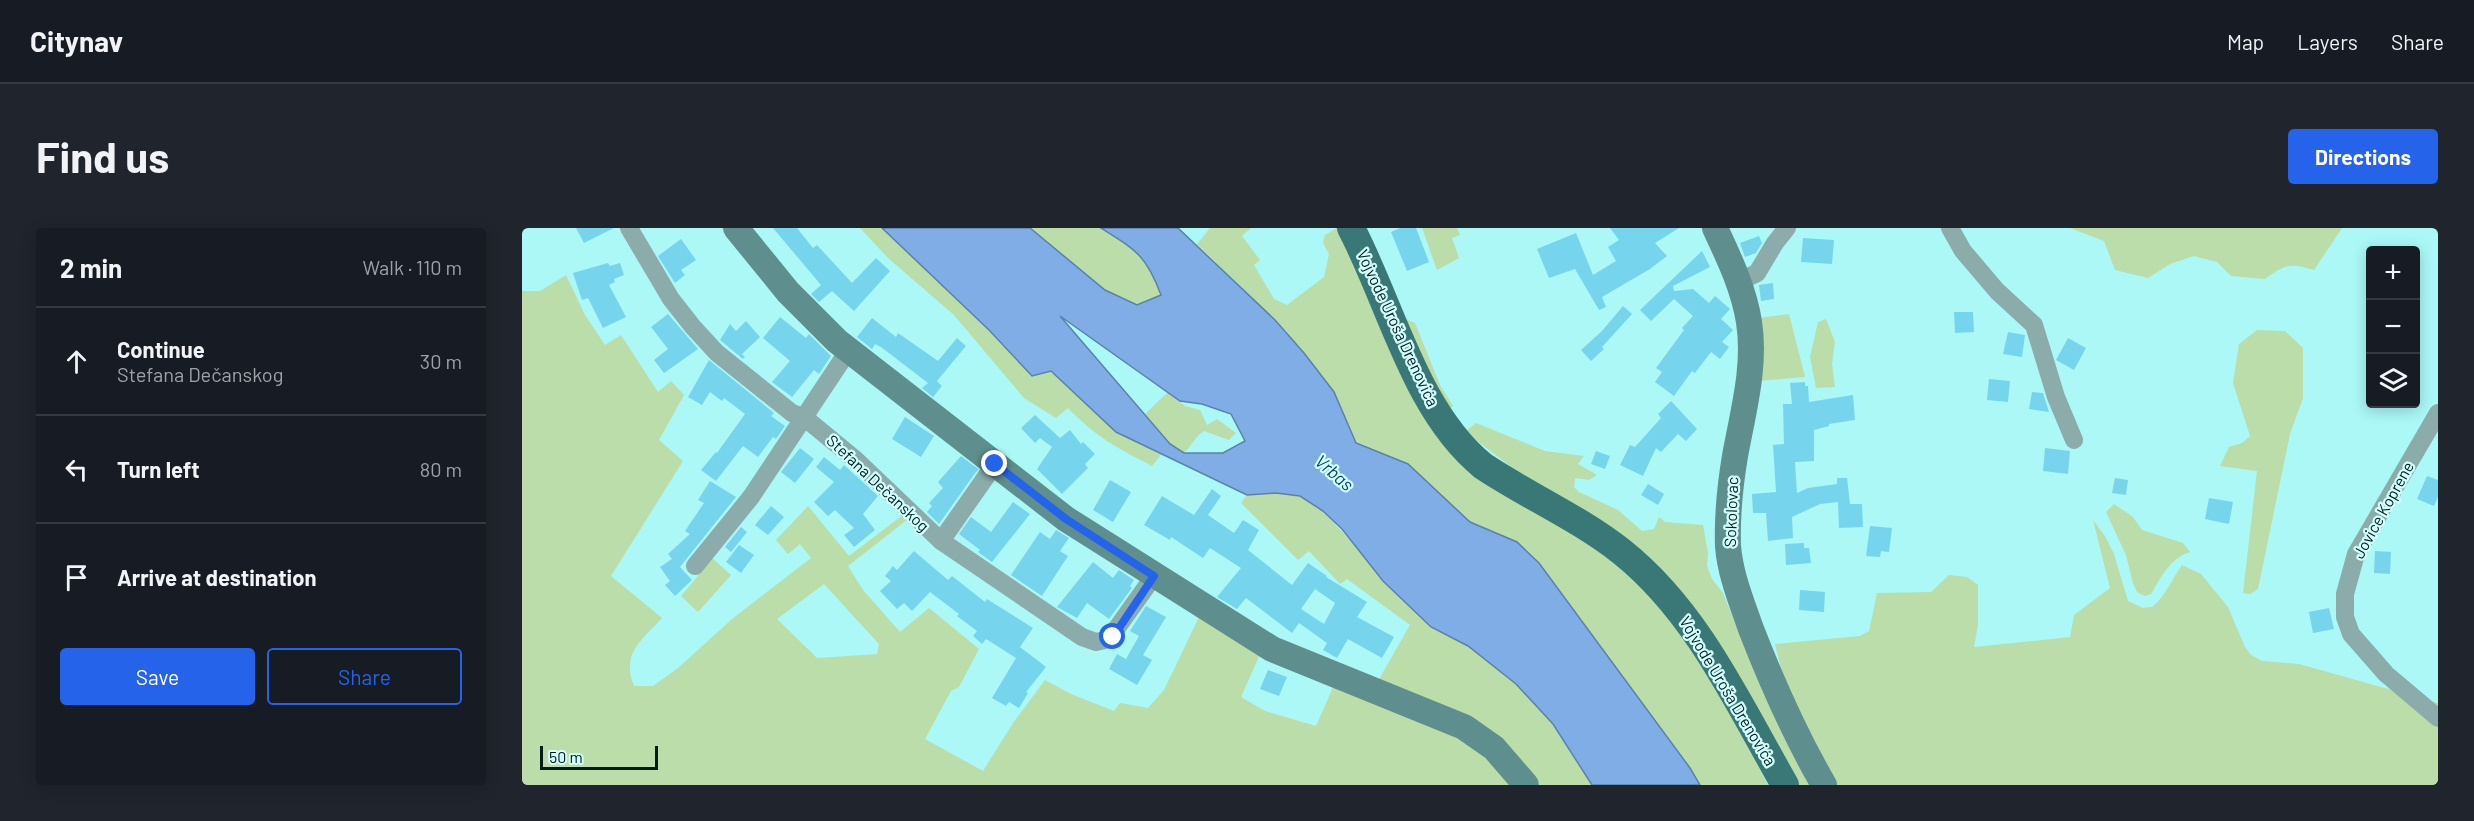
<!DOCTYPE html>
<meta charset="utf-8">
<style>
:root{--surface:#171b24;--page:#20242c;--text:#f1f3f6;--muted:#9ea1a6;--line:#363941;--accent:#2563eb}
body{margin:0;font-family:Barlow,sans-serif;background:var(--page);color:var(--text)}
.controls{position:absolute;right:18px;top:18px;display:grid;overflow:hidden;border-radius:6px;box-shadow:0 3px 15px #0003}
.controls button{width:54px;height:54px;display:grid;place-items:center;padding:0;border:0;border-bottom:2px solid var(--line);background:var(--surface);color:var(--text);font:30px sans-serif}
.scale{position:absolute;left:18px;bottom:15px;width:118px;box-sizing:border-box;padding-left:6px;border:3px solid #001c1c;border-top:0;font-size:16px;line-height:21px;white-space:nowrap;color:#001c1c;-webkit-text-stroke:4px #d2fffe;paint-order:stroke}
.stop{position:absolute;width:18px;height:18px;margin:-14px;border:4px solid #2563eb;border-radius:50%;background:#fff}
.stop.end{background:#2563eb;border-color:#fff;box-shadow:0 2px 6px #0008}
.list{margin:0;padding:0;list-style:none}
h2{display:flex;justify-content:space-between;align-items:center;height:78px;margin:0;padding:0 24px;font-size:26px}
h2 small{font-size:20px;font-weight:400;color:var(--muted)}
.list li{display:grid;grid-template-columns:39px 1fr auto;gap:18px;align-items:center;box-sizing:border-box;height:108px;padding:0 24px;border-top:2px solid var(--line)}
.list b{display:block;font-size:22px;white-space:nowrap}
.list p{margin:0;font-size:20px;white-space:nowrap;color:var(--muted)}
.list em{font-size:20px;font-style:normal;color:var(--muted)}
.actions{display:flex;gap:12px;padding:18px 24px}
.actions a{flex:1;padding:14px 0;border:2px solid var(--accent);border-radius:6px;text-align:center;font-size:21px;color:var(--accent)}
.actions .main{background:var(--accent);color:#fff}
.icon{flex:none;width:33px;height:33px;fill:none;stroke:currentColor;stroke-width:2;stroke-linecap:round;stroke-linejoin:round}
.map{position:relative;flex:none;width:1916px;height:557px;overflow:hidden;border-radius:6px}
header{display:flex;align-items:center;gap:36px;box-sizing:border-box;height:84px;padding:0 30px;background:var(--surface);border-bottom:2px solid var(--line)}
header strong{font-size:28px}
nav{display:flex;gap:33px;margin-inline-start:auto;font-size:21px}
.intro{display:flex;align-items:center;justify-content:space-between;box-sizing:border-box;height:144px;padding:0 36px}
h1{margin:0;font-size:42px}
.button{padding:15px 27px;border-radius:6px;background:var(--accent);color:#fff;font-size:21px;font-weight:700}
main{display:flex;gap:36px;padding:0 36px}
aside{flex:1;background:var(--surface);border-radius:6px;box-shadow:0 3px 15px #0003}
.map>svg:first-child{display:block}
.green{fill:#badda9;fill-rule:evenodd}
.water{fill:#81ade6;stroke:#5a82a9;stroke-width:1.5;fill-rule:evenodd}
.building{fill:#76d5ec;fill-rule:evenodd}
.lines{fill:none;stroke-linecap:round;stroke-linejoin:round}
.street{stroke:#8cabab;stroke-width:18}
.secondary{stroke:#5e8e8d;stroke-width:26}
.primary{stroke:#3a7878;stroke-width:28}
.route{stroke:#2563eb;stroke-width:8}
.labels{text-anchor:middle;stroke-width:4.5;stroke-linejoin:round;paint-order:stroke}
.street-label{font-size:16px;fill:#001c1c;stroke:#d2fffe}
.water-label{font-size:18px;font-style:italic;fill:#133e71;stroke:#d2fffe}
</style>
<header>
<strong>Citynav</strong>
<nav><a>Map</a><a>Layers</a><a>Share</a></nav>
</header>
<div class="intro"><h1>Find us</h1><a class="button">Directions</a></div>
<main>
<aside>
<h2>2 min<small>Walk · 110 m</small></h2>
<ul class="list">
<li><svg class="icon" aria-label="ahead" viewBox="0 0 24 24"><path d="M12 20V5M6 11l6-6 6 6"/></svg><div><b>Continue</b><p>Stefana Dečanskog</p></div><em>30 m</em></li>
<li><svg class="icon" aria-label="left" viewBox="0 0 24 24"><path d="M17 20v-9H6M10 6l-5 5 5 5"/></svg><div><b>Turn left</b></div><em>80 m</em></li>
<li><svg class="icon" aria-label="arrive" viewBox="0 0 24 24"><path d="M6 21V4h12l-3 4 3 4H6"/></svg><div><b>Arrive at destination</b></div></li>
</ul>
<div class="actions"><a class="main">Save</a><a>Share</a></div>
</aside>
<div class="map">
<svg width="1916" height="557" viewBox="0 0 1916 557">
<rect width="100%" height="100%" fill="#abf8f7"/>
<g class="green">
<path d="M338,0H360L467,102L510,148L529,143L594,204L639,227L630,238C594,219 575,210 546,180L534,190L502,170L432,87L366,30Z"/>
<path d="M508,0H579L614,22L627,38L639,68L615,77L583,62Z"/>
<path d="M688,0H729L720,8L738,32L732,37L752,71L765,77L802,49L807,26L801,15L803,7L815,0H819L897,177L1067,312L1144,383L1195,461L1246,557H1178L1168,540L1017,335L995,314L948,294L886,236L834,215L812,164L782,125L753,92L675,16Z"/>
<path d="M900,0H935L938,7L930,10L937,30L915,42Z"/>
<path d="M1548,0H1820L1792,42C1768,35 1764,36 1743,51L1709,48L1695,34L1672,28L1648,36L1626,50L1593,42L1582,13Z"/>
<path d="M44,47L63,87L83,117L99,107L136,164L149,153L162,167L137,212L161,233L89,348L140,390C119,413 99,425 112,458H131L156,440L210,391L289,330L278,316L266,326L254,312L286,278L327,328L382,286L386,291L326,338L341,362L378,404L407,380L457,421L437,459L429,463L403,511L461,543L491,495L523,452L549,466L592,483L598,475L626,480L642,462L677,389L739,424L719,469L743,483L794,498L812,457L933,506L967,530L993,557H0V63H18ZM302,356L357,416L355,426L295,430L255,391Z"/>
<path d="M1267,86L1283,149L1236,153V90Z"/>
<path d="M881,90L893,95L918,157L931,178L928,181L910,155Z"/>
<path d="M1304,91L1313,114L1310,136L1313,159L1294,160L1288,129L1296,94Z"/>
<path d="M1735,102L1763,103L1781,120V170L1768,206L1736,361L1728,366L1721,365L1735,243L1698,238L1707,219L1720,215L1728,208L1711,155L1717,116Z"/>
<path d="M646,164L663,178L678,182L685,197L695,191L714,205L707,212L682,203C672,209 670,218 662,225L648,216L622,187Z"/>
<path d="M954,195L1023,223L1062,228L1056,236L1075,247L1067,252L1053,250L1052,259L1057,264L1096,282L1120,303L1132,301L1137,289L1143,294L1181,297L1186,325L1185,338L1190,351L1201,365L1228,432L1288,557H1277L1182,400L1022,264L954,212L945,202Z"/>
<path d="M754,265L778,268L801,283L908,399L946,418L994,456L1030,496L1070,557H1018L1004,537L988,521L856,453L888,397L825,351L818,356L787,323L776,332L719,275L725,267Z"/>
<path d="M1592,276L1611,289L1620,302L1661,315L1668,324C1647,331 1640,348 1629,366L1623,368L1615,364L1611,355L1604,327L1584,284Z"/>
<path d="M1571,292L1583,308L1592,326L1606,373L1621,380L1630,379C1643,369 1650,351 1660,337L1679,346L1706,379L1723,419L1729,427L1740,433L1777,436L1916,475V557H1315L1278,490L1262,453L1253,416L1338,408L1347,403L1355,365L1409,364L1427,347L1445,349L1456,357V397L1452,419L1548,409L1552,387L1588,360Z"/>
<path d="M189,329L209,347L176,384L159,368L176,348L174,345Z"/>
</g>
<path class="water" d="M360,0H508L583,62L615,77L639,67C624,27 614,22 579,0H656L753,92L782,125L812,164L834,215L886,236L948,294L995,314L1017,335L1168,540L1178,557H1070L1031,496L994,456L946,418L909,399L861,353L820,301L801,283L778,268L754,265L725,267L594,204L529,143L510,148L467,102ZM538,88L658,173L680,176L709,186L723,213L701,225H662L648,216Z"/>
<g class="building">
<path d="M54,0H92L62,15Z"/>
<path d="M251,0H275L291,20L295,17L330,55L354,30L368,43L332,83L310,63L297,74L289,66L299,57Z"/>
<path d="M878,0H894L907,34L885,43L869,4Z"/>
<path d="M1088,0H1157L1133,15L1145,28L1128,41L1080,69L1084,79L1077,82L1053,41L1027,50L1015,21L1054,5L1071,47L1094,33L1086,19L1097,12Z"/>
<path d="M1237,8L1240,15L1234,25L1223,29L1218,15Z"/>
<path d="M1281,10L1312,12L1310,36L1279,34Z"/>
<path d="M159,11L174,32L159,42L163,47L153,55L136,28Z"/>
<path d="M1180,23L1188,39L1151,58L1152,63L1171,61L1187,75L1193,68L1208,81L1199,91L1211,102L1200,114L1207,119L1198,131L1189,124L1173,145L1170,143L1152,168L1133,154L1140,144L1134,140L1162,102L1160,100L1171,88L1152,71L1129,93L1118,82Z"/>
<path d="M86,35L88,38L98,35L102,47L92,51L93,54L87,57L104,89L81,100L66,70L60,72L51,45Z"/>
<path d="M1251,55L1252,71L1239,73L1237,57Z"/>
<path d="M1101,78L1110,86L1080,119L1082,121L1069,133L1059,122L1080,103Z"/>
<path d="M1432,84H1451L1452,104L1433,105Z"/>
<path d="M146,86L176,121L142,145L132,132L146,121L129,99Z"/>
<path d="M258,89L284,110L287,106L309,128L297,146L292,142L270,169L250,154L268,133L241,110Z"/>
<path d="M350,90L374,109L376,105L416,133L435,110L444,118L415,153L420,158L411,169L400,160L406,155L359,119L353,116L350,121L335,109Z"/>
<path d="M224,93L238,109L220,126L223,129L221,131L198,112L208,96L214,103Z"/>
<path d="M1486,104L1503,107L1500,129L1481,126Z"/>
<path d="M1546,110L1564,120L1552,142L1534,132Z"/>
<path d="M187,132L252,185L249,188L263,198L254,211L251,209L236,229L221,218L194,253L179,242L194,224L195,225L223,186L202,170L200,173L188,164L180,177L166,169Z"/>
<path d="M1467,151L1488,153L1486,174L1465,172Z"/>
<path d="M1283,154V158H1286L1287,174L1331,167L1333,192L1307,196V198L1292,202V233L1273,234L1275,265L1286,260L1315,256V250H1325L1328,276H1340L1341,299L1317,300L1316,274L1298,276L1270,289L1271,310L1246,313L1244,285H1231L1230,266L1254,264L1251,217L1262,216L1261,176H1270L1268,155Z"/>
<path d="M1510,164L1521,165L1527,184L1507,181Z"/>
<path d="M1149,173L1175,201L1164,213L1156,206L1139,224L1134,220L1121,248L1098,237L1108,217L1113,219L1139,190L1136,186Z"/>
<path d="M513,187L538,210L548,202L559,216L561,214L573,226L563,236L566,240L540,266L515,241L530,219L518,210L513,215L499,200Z"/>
<path d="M383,189L412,208L399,229L370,211Z"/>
<path d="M278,220L292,231L273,255L259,244Z"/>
<path d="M1523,220L1548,223L1546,246L1521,243Z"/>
<path d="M1074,223L1088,228L1083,241L1069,236Z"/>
<path d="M439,228L456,241L417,296L405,284L410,278L407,275L421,260L416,254Z"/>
<path d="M302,229L318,242L322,237L356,268L341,286L353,302L332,319L322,307L332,300L313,282L306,288L292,274L312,254L294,239Z"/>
<path d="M1905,248L1916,252V269L1912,278L1895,271Z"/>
<path d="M1593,250L1606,252L1604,267L1590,265Z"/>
<path d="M588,252L609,264L591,294L571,282Z"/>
<path d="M188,253L214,269L158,339L170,352L153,368L143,357L148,353L138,339L150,331L146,326L168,306L163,303L182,275L176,272Z"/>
<path d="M1126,256L1142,266L1136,277L1119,267Z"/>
<path d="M690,261L699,268L686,287L712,305L721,292L737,302L726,322L770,357L786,335L805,348L804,349L845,374L835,389L872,409L860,430L826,411L815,430L801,422L805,415L777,395L770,405L724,370L715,381L695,369L719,340L688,320L681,330L649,309L648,312L622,297L640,268L672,287ZM793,361L813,375L802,396L779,381Z"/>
<path d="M1687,270L1711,274L1707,296L1683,291Z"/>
<path d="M491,274L508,286L470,334L456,324L458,322L437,306L449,289L469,304Z"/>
<path d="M249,278L262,289L246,307L233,297Z"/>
<path d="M1348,298L1370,300L1367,324L1359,323L1358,329L1344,328Z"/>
<path d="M219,299L225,304L209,324L203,319Z"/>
<path d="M534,302L547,310L538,323L546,328L520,368L489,347L518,304L528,311Z"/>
<path d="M1282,315V320H1287L1289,335L1264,337L1263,316Z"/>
<path d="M217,317L232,327L219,345L204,334Z"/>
<path d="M392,323L426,352L430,348L463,374L465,371L511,400L498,419L524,439L504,464L506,465L497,480L487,474L484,478L470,470L494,430L464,411L460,416L451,408L455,403L435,388L437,386L408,364L390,383L382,375L375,381L358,363L369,353L363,348L371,338L375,342Z"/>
<path d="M1853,323L1869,324L1868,346L1852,345Z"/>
<path d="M571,334L591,350L597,342L612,352L608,358L610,360L587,391L565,375L555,390L535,379Z"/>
<path d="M1278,362L1303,364L1302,384L1277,382Z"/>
<path d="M624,378L644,389L621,427L630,432L615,457L587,441L595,426L604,431L617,408L608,403Z"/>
<path d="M1807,380L1812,401L1791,405L1787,384Z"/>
<path d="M746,442L765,449L757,468L738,461Z"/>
</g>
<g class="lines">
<g class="street">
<path d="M107,0L149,71L171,99L195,125L270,185L283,190L334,232L419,313L560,409L574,414L587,411L632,348"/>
<path d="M1428,0L1441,23L1475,63L1512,97L1534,169L1552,212"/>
<path d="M1216,54L1235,45L1253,15L1265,0"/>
<path d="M1916,185L1834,326L1823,366V389L1829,406L1864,446L1916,490"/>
<path d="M419,313L473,236"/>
<path d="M173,338L229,269L326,123"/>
</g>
<g class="secondary">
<path d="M214,0L266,64L315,113L544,291L750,421L942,499L972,520L1004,557"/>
<path d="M1193,0C1207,30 1222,61 1227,94C1234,138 1221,184 1213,228C1208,258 1205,288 1206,318C1208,346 1220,375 1229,401C1250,455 1273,507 1302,557"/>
</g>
<path class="primary" d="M829,0C869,76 893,183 961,238C1006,268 1057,290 1100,324C1175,384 1216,475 1263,557"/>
</g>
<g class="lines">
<path class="route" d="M473,236L544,291L632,348L591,409"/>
</g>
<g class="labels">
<g class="street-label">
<text transform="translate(876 100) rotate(65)" y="6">Vojvode Uroša Drenovića</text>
<text transform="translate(356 255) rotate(43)" y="6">Stefana Dečanskog</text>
<text transform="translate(1861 282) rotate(-61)" y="6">Jovice Koprene</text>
<text transform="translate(1209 284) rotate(-88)" y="6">Sokolovac</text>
<text transform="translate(1206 463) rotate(59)" y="6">Vojvode Uroša Drenovića</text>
</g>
<g class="water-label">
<text transform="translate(812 245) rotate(41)" y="6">Vrbas</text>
</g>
</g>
</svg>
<div class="controls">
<button>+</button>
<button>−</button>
<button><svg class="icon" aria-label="layers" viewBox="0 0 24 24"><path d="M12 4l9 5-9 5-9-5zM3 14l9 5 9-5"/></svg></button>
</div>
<div class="scale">50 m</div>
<div class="stop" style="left:591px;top:409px"></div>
<div class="stop end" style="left:473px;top:236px"></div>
</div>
</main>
